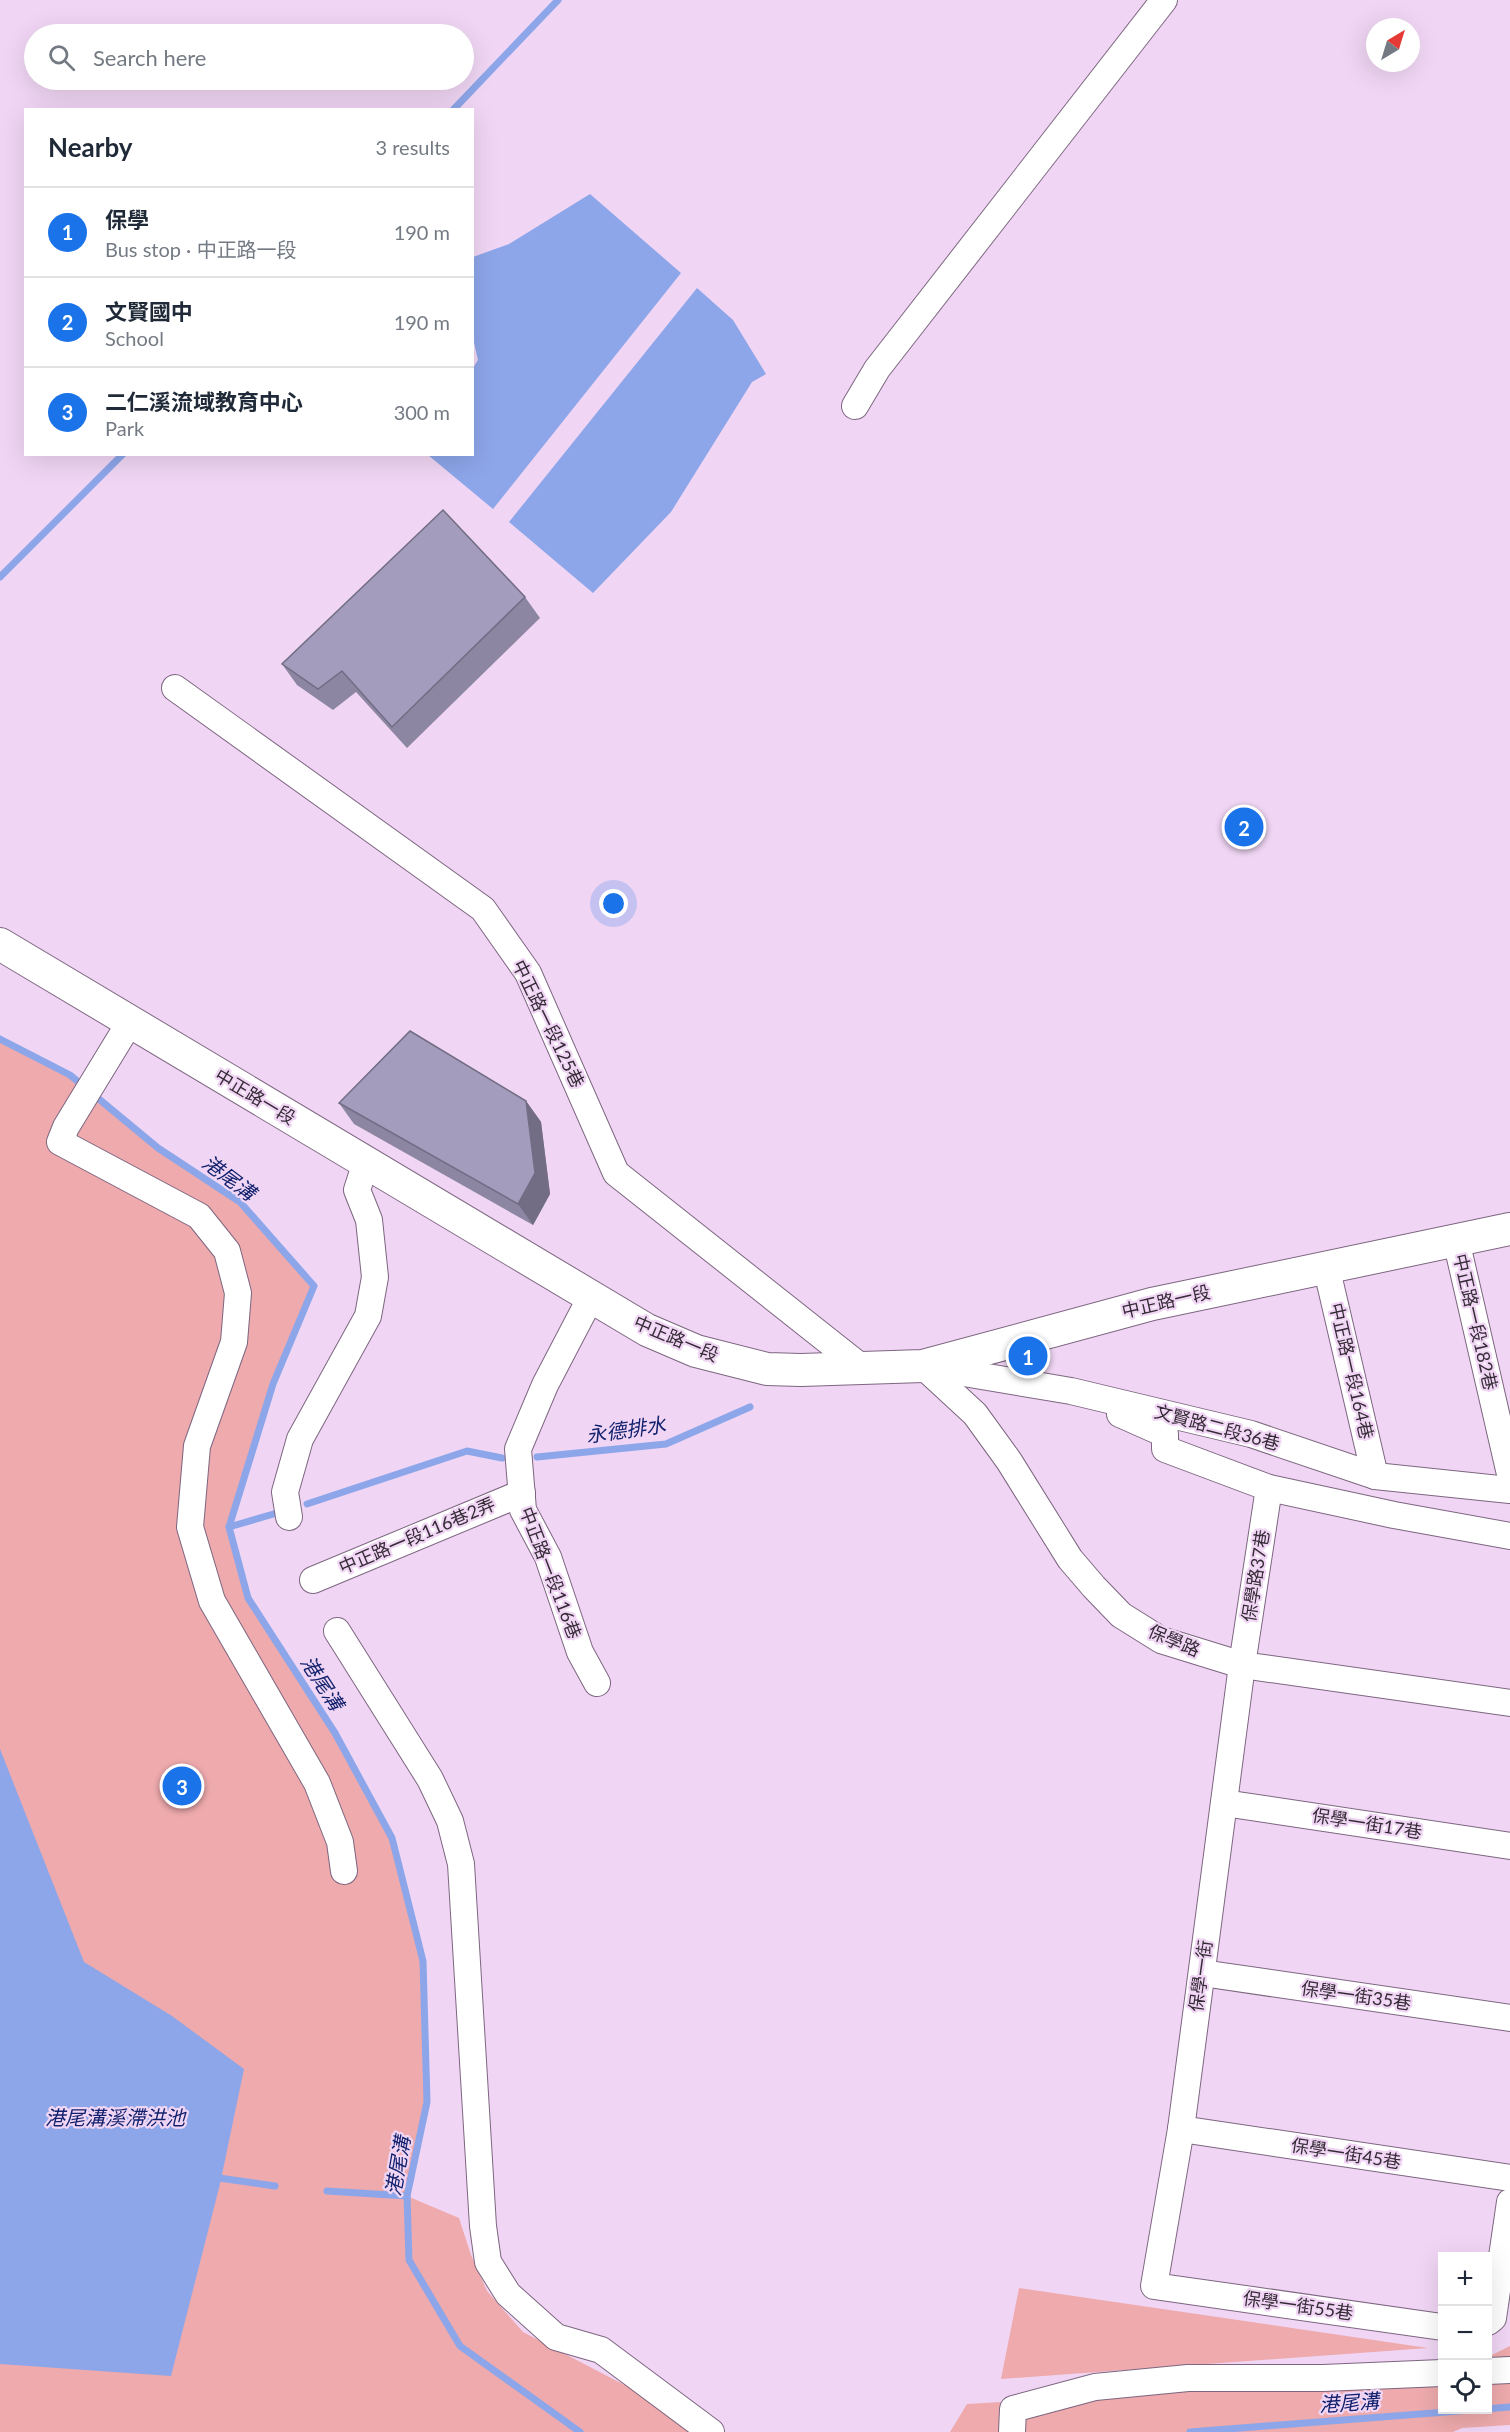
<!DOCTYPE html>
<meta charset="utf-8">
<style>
:root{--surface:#fff;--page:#f6f6f7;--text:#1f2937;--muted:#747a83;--line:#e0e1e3;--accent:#1a73e8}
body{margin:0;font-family:Lato,"Noto Sans TC",sans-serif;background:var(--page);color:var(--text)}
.controls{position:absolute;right:18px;bottom:18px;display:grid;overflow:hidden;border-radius:0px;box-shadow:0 6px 24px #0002}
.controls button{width:54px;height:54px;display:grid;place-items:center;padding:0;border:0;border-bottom:2px solid var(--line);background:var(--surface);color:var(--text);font:30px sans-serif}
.compass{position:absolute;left:1366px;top:18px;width:54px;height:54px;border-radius:50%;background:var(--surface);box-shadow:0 6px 24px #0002;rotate:38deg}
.you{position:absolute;left:614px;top:904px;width:21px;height:21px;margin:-15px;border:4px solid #fff;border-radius:50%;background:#1a73e8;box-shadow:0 0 0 9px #1a73e833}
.badge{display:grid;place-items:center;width:39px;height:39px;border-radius:50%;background:var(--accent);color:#fff;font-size:20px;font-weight:700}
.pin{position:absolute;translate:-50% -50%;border:3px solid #fff;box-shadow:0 2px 6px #0006}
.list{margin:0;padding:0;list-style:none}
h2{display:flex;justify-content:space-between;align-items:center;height:78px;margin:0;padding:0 24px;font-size:26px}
h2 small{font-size:20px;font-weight:400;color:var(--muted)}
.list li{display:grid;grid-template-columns:39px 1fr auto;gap:18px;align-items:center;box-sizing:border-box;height:90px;padding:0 24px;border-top:2px solid var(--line)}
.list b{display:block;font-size:22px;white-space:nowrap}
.list p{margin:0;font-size:20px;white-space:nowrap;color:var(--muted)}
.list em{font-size:20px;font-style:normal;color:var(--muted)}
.icon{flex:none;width:33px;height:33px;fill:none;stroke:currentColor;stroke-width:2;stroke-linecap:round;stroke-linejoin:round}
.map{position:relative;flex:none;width:1510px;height:2432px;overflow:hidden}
.search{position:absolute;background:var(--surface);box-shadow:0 6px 24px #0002;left:24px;top:24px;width:450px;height:66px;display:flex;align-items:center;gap:15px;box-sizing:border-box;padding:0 21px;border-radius:33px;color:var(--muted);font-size:22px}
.panel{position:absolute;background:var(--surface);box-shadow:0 6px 24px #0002;left:24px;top:108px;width:450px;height:348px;border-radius:0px}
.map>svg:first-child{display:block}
.green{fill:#eeaaad}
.water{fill:#8da6e9}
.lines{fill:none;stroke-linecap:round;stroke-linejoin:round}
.stream{stroke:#8da6e9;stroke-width:7}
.minor-casing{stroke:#7d6680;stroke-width:28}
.major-casing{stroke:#7d6680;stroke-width:34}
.minor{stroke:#fff;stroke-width:26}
.major{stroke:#fff;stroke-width:32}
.wall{fill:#8c86a3}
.shaded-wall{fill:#726d84}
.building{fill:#a39cbd;stroke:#726d84;stroke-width:1.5}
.labels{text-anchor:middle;stroke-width:4.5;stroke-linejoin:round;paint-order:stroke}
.street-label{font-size:18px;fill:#352b36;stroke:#f0d6f4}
.water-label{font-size:20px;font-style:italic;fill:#12216d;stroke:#f0d6f4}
</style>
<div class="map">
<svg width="1510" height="2432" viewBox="0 0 1510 2432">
<rect width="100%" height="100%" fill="#f0d6f4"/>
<g class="green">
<path d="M0,1039L70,1075L158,1148L240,1202L314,1286L273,1384L229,1527L248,1598L335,1733L392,1838L423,1961L427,2102L407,2196L459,2218L471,2255L487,2291L523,2332L636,2391L701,2432H0Z"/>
<path d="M1019,2288L1428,2348L1001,2379Z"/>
<path d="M1510,2346V2425L1462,2428L1453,2432H950L967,2404L1442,2376V2410H1488V2357Z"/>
</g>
<g class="water">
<path d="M590,194L681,273L493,509L428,455L472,454L473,368L478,360L473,338V257L509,244Z"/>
<path d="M697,288L733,320L766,374L752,382L671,512L593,593L509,522Z"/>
<path d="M0,1749L84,1962L172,2016L244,2069L220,2184L171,2376L0,2364Z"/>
</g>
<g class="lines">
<g class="stream">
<path d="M453,110L558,0"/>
<path d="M0,577L123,454"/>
<path d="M0,1039L70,1075L158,1148L240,1202L314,1286L273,1384L229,1527L248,1598L335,1733L392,1838L423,1961L427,2102L407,2196L409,2260L460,2346L580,2432"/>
<path d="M537,1457L666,1444L750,1407"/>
<path d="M307,1504L467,1451L502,1458"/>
<path d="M229,1527L277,1513"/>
<path d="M212,2177L275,2186"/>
<path d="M327,2191L407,2196"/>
<path d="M1190,2432L1510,2407"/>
</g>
<defs>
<g id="minor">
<path d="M855,406L877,369L1164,0"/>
<path d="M175,688L483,909L528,973L616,1173L861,1367"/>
<path d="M130,1022L66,1127L60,1142L199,1216L227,1251L238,1293L234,1342L197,1446L190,1527L212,1601L317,1783L340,1842L344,1871"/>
<path d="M1456,1240L1510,1474"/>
<path d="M1326,1266L1375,1476"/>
<path d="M592,1295L545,1385L518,1449L523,1510L548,1557L580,1652L597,1683"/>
<path d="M923,1366L975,1414L1009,1461L1070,1559L1094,1587L1121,1615L1161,1640L1242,1665L1510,1703"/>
<path d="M928,1367L1071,1391L1251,1434L1375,1476L1510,1490"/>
<path d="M1120,1414L1165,1434V1449L1269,1488L1394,1515L1510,1536"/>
<path d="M1269,1488L1242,1665L1181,2129L1154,2286L1442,2327"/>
<path d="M289,1517L285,1492L300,1439L368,1316L375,1277L369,1220L357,1190L366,1162"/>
<path d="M313,1580L522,1493"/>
<path d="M337,1631L430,1779L450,1821L461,1864L483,2226L488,2262L508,2294L556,2337L601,2350L711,2432"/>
<path d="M1224,1803L1510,1846"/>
<path d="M1202,1973L1510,2018"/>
<path d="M1181,2129L1510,2178"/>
<path d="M1488,2322L1493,2318L1510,2202"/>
<path d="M1488,2371L1510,2370"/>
<path d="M1012,2432L1013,2409L1095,2387L1188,2378H1323L1442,2373"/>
</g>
<path id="major" d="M0,944L647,1330L696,1351L767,1369L801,1370L923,1366L1152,1304L1510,1229"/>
</defs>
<use href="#minor" class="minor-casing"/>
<use href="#major" class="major-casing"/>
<use href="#minor" class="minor"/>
<use href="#major" class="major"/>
</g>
<g class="wall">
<path d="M525,597L540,618L407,748L356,692L333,710L297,685L282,664Z"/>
<path d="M526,1101L541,1122L550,1194L533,1225L354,1124L339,1103Z"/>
</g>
<path class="shaded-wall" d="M526,1101L541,1122L550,1194L533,1225L518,1204Z"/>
<g class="building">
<path d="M443,510L525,597L392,727L342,671L318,689L282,664Z"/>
<path d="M410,1031L526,1101L535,1173L518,1204L339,1103Z"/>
</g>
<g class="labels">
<g class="street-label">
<text transform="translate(548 1024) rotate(64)" y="6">中正路一段125巷</text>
<text transform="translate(255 1097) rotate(31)" y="6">中正路一段</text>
<text transform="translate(1166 1302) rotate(-13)" y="6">中正路一段</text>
<text transform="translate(1475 1322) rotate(77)" y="6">中正路一段182巷</text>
<text transform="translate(676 1339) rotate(23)" y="6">中正路一段</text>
<text transform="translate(1351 1371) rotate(77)" y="6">中正路一段164巷</text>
<text transform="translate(1217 1428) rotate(15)" y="6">文賢路二段36巷</text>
<text transform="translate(417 1536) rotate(-23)" y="6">中正路一段116巷2弄</text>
<text transform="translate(550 1573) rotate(69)" y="6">中正路一段116巷</text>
<text transform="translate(1256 1576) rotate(-81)" y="6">保學路37巷</text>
<text transform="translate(1174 1641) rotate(23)" y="6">保學路</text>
<text transform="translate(1367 1824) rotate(9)" y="6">保學一街17巷</text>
<text transform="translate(1201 1976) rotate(-82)" y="6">保學一街</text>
<text transform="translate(1356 1996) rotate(8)" y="6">保學一街35巷</text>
<text transform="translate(1346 2154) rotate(9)" y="6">保學一街45巷</text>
<text transform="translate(1298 2306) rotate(8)" y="6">保學一街55巷</text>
</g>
<g class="water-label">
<text transform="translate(229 1178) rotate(37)" y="7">港尾溝</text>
<text transform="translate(626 1430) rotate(-8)" y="7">永德排水</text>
<text transform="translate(322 1683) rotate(57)" y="7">港尾溝</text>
<text x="115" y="2125">港尾溝溪滯洪池</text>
<text transform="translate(398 2166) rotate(-80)" y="7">港尾溝</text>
<text transform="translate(1349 2403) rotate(-4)" y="7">港尾溝</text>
</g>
</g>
</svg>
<div class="controls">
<button>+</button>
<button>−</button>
<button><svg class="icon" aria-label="locate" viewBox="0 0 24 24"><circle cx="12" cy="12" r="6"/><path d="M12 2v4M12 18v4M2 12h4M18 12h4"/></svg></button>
</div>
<svg class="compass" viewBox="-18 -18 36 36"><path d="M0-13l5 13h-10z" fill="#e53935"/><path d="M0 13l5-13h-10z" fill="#747a83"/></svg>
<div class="you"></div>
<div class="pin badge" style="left:1028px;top:1356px">1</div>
<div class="pin badge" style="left:1244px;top:827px">2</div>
<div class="pin badge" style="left:182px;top:1786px">3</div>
<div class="search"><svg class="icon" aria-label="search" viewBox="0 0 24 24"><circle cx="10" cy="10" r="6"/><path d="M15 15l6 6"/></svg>Search here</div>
<section class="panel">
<h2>Nearby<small>3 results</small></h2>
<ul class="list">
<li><span class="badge">1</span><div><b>保學</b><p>Bus stop · 中正路一段</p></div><em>190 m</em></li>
<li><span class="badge">2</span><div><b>文賢國中</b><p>School</p></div><em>190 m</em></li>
<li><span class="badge">3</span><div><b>二仁溪流域教育中心</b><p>Park</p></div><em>300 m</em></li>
</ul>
</section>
</div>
